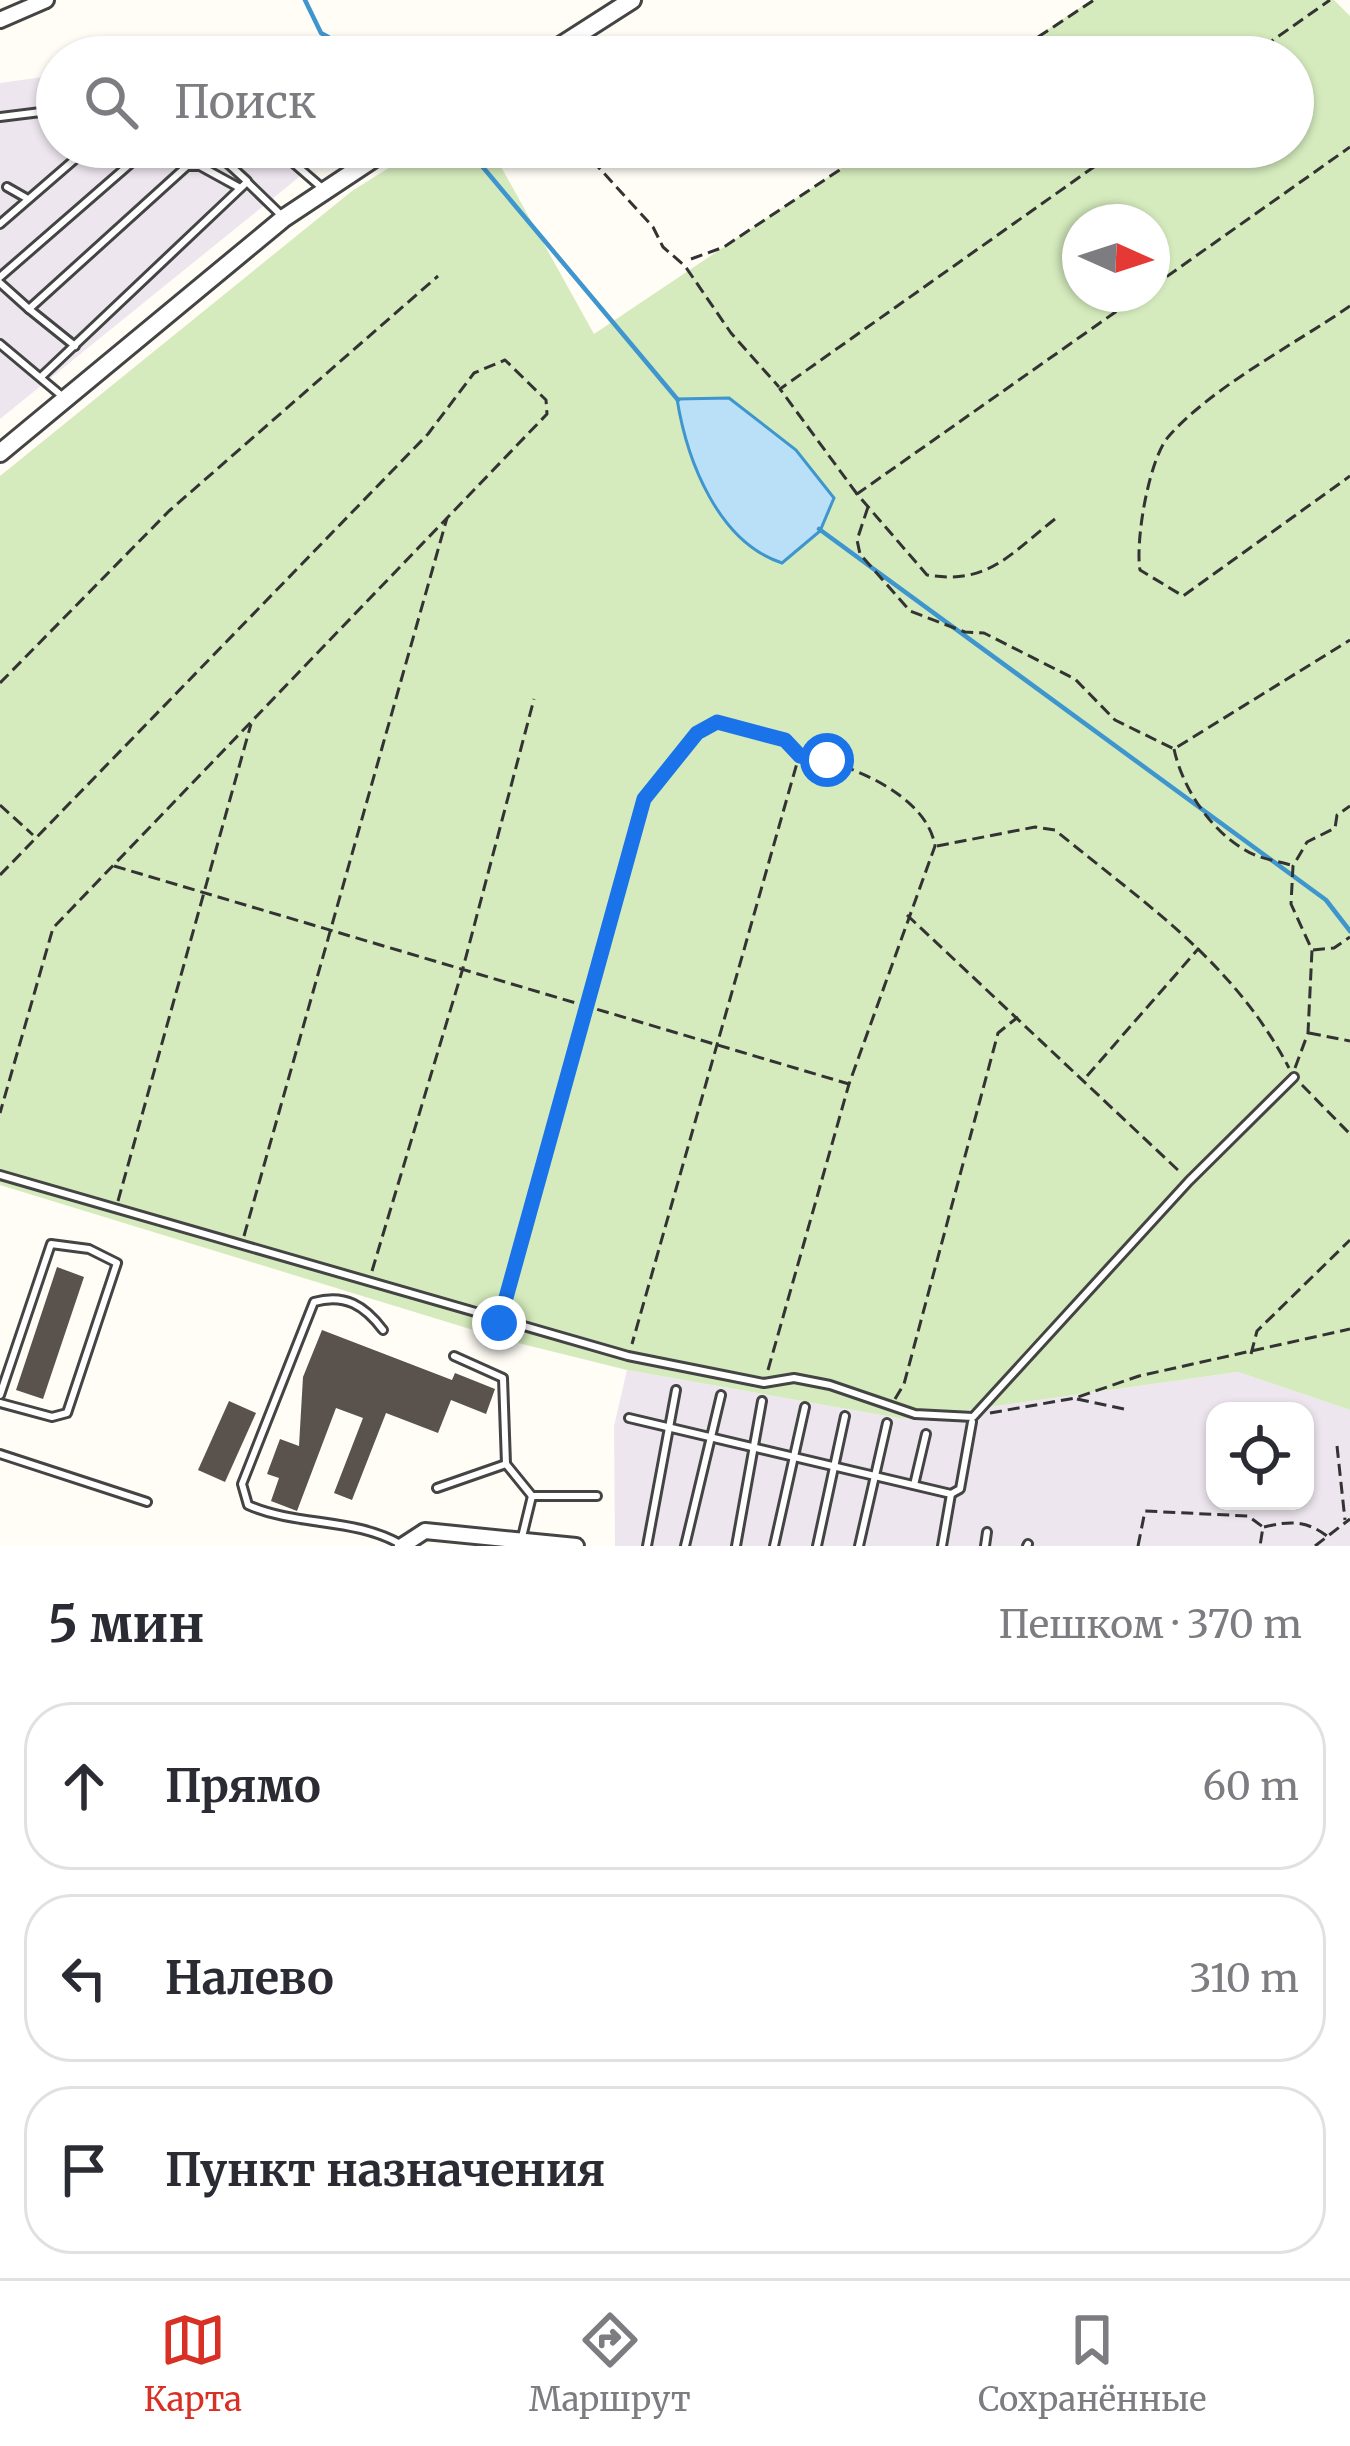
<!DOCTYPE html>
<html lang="ru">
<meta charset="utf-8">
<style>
:root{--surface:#fff;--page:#f7f7f7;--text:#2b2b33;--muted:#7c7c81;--line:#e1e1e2;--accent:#d93025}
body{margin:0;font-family:Merriweather,serif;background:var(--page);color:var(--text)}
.controls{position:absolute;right:36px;bottom:36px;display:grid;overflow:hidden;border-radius:24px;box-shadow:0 3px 9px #0004}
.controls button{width:108px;height:108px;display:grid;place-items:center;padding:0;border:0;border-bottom:3px solid var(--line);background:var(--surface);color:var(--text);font:60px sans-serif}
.compass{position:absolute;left:1062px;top:204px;width:108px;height:108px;border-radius:50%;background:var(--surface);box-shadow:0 3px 9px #0004;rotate:93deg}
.stop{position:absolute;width:36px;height:36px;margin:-27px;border:9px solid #1a73e8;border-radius:50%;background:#fff}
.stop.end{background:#1a73e8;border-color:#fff;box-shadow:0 3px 12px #0008}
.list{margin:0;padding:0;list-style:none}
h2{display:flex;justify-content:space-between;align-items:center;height:156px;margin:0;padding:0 48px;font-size:51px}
h2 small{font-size:39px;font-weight:400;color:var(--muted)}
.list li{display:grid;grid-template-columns:78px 1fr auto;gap:36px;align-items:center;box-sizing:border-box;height:168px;margin:0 24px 24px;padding:0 24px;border:3px solid var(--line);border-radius:48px}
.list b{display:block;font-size:45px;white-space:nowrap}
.list em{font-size:39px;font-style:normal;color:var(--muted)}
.icon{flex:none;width:66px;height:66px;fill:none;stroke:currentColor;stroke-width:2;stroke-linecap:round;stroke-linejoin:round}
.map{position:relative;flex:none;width:1350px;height:1546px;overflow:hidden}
.search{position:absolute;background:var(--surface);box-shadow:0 3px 9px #0004;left:36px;right:36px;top:36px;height:132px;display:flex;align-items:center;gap:30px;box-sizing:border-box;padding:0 42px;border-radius:66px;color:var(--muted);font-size:45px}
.sheet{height:732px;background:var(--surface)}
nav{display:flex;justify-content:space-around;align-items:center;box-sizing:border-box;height:168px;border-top:3px solid var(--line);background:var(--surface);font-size:33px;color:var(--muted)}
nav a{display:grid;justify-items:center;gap:6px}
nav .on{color:var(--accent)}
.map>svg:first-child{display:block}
.industrial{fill:#eee6ef;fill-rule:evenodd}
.green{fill:#d5ebbd;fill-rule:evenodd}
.water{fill:#b9e0f7;stroke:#3f96cf;stroke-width:3}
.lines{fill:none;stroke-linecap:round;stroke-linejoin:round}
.stream{stroke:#3f96cf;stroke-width:4.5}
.building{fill:#5a524d}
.service-casing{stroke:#444;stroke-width:12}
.minor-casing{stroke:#444;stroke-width:20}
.tertiary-casing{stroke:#444;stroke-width:22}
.path{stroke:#333;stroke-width:3;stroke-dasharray:12 6;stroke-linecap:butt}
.service{stroke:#fff;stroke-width:6}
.minor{stroke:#fff;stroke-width:14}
.tertiary{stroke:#fff;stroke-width:16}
.route{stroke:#1a73e8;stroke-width:15}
</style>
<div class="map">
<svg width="1350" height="1546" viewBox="0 0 1350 1546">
<rect width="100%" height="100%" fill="#fffdf5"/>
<g class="industrial">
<path d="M57,75V147L335,148L0,419V83Z"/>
<path d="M627,1370L904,1419L1238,1372L1350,1410V1546H615L614,1426ZM1215,1411H1305V1501H1215Z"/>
</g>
<path class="green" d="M1091,0H1334L1350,16V1410L1238,1372L904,1419L627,1370L506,1340L0,1185V476L352,191L422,147H490L594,334L873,147H1293V57H1007ZM1080,222H1152V294H1080Z"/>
<path class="water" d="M729,398L796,450L834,498L820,531L782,563C718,542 687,461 677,399Z"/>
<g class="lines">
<g class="stream">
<path d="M305,0L321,33L363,57"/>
<path d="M466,147L678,400"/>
<path d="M819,529L1326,900L1350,931"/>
</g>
</g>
<g class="building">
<path d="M57,1267L84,1277L43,1399L16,1390Z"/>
<path d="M322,1330L452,1380L455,1373L495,1389L486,1414L451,1400L438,1433L386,1413L352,1500L334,1493L363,1418L336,1408L297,1511L271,1501L279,1478L267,1474L280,1439L299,1446L303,1377Z"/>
<path d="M229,1401L256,1413L225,1482L198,1470Z"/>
</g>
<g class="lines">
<defs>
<g id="service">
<path d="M0,117L57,110"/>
<path d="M210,147L247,181"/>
<path d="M275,147L321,187"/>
<path d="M7,187L28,199"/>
<path d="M0,224L89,147"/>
<path d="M0,277L138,157"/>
<path d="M0,283L29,309"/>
<path d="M0,344L62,396"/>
<path d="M75,346L29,309L187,166H200L240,188"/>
<path d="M41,377L247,182L281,215"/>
<path d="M0,1175L628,1356L764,1383L794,1378L830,1385L915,1414L973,1417L1189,1181L1294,1077"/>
<path d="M383,1330C365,1306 345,1293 314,1302L242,1484L248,1505C298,1527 354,1517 402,1545"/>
<path d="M454,1356L503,1378L506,1464L532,1496"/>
<path d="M0,1395L51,1244L89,1249L117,1263L67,1413L52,1417L0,1403"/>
<path d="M629,1418L951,1494L942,1546"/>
<path d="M0,1454L147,1502"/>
<path d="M914,1485L926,1434"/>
<path d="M437,1488L506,1464"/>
<path d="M951,1494L960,1489L972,1422"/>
<path d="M522,1537L532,1496H597"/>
<path d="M647,1546L676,1390"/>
<path d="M685,1546L721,1395"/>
<path d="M736,1546L762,1401"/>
<path d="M774,1546L805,1407"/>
<path d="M817,1546L845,1416"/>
<path d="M859,1546L887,1423"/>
<path d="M985,1546L987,1532"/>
<path d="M1027,1546L1028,1544"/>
</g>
<g id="minor">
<path d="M0,20L46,0"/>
<path d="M402,1546L425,1531L576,1546"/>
</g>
<g id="tertiary">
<path d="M543,57L632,0"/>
<path d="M0,453L284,218L391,147"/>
</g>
</defs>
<use href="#service" class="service-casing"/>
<use href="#minor" class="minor-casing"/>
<use href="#tertiary" class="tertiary-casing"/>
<g class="path">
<path d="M1008,57L1094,0"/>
<path d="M1249,57L1330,0"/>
<path d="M580,147L653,227L663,247L685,266L731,333L779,387"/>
<path d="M691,259L724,247L874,147"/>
<path d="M1152,287L1350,147"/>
<path d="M1350,306C1295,344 1212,387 1169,436C1149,458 1135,541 1140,570L1183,596L1350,476"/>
<path d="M857,494L780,389L1122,147"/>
<path d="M868,507L857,540L860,554L910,611L965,632L984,633L1075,679L1115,720L1174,749L1350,640"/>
<path d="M1055,519C1009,555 988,585 927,575L857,494L1141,294"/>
<path d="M0,683L169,511L438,276"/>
<path d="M1174,749C1182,787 1210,830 1245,850C1257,858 1277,861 1291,865"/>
<path d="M0,805L33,835"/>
<path d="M937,846L1035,827L1055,830C1146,905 1233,961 1289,1068"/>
<path d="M114,866L849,1084"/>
<path d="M0,875L428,434L474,373L505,360L546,400L547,414L53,928L0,1113"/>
<path d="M907,915L1180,1172"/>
<path d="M1313,950L1334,948L1350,937"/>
<path d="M1309,1033L1350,1041"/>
<path d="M1295,1068L1308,1033L1312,950L1291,904L1293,866L1307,842L1335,828L1337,815L1350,806"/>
<path d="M1087,1076L1199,948"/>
<path d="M1302,1085L1350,1134"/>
<path d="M118,1201L251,724"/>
<path d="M244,1236L447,518"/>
<path d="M372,1271L463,968L534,699"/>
<path d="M502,1310L644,799L697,733L717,722C748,728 778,733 799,756L632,1344"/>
<path d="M1251,1354L1257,1331L1350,1240"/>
<path d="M768,1370L849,1084L935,846C927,795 848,762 801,756"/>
<path d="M895,1399L904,1384L998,1033L1018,1017"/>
<path d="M1077,1399L1129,1410"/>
<path d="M990,1413L1075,1398L1139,1376L1350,1329"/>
<path d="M1337,1446L1345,1520"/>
<path d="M1264,1527C1289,1521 1306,1520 1327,1536"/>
<path d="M1138,1546L1145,1511L1248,1516L1263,1527L1260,1546"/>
<path d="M1315,1546L1350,1519"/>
</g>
<use href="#service" class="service"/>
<use href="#minor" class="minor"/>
<use href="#tertiary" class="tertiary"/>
</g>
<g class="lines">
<path class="route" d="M499,1323L644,799L697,733L717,722L785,740L800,756L827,760"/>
</g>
</svg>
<div class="controls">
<button><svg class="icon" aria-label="locate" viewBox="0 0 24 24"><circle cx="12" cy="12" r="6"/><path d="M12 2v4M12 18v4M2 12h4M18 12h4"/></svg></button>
</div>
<svg class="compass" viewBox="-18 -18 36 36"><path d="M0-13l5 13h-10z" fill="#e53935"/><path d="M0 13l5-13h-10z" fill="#7c7c81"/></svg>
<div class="stop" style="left:827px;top:760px"></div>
<div class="stop end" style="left:499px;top:1323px"></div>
<div class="search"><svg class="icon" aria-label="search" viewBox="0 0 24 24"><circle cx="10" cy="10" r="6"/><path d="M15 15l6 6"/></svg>Поиск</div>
</div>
<section class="sheet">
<h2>5 мин<small>Пешком · 370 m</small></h2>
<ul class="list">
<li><svg class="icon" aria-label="ahead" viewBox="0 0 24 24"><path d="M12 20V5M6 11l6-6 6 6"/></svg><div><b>Прямо</b></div><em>60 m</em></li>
<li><svg class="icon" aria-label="left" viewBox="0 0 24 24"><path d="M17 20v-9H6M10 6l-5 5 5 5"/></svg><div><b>Налево</b></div><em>310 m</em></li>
<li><svg class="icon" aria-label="arrive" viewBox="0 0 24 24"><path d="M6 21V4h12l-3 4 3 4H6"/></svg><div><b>Пункт назначения</b></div></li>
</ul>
</section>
<nav>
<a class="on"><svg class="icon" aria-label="map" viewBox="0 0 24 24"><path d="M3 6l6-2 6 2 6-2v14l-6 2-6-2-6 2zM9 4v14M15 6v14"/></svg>Карта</a>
<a><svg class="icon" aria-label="directions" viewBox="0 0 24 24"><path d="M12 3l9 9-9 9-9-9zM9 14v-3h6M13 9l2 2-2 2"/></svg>Маршрут</a>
<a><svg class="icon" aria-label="saved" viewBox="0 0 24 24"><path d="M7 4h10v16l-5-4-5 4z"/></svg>Сохранённые</a>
</nav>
